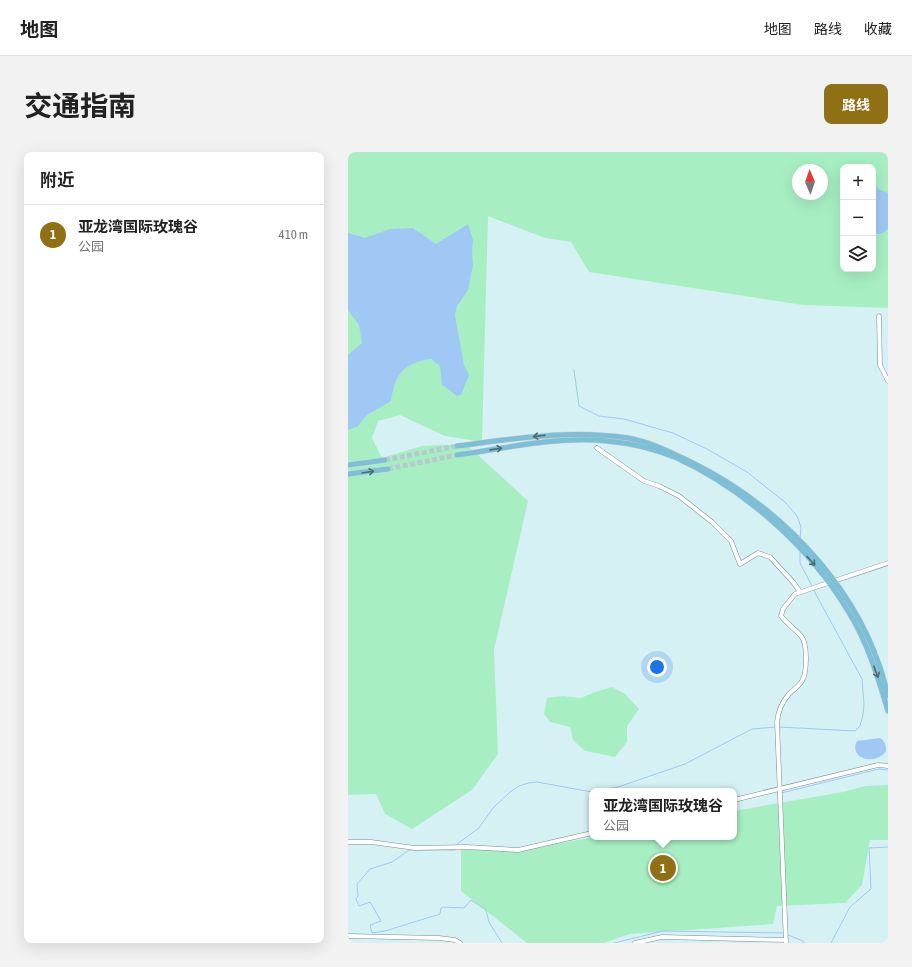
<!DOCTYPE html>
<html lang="zh">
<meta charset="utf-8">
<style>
:root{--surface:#fff;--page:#f2f2f2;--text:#222;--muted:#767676;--line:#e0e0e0;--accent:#907015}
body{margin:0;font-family:"Asap Condensed","Noto Sans SC",sans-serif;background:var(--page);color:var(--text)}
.controls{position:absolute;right:12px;top:12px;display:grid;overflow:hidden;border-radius:8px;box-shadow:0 4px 16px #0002}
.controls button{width:36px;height:36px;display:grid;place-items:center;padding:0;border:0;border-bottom:1px solid var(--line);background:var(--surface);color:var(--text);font:20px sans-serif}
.compass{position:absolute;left:444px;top:12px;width:36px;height:36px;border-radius:50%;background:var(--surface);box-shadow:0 4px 16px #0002;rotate:358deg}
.you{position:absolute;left:309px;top:515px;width:14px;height:14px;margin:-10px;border:3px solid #fff;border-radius:50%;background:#1a73e8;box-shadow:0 0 0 6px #1a73e833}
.badge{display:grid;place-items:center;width:26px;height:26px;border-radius:50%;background:var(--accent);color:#fff;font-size:13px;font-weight:700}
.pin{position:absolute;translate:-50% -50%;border:2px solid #fff;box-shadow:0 1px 4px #0006}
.popup{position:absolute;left:241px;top:636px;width:148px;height:52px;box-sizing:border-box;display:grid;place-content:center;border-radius:8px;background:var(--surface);filter:drop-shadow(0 1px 3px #0005);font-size:13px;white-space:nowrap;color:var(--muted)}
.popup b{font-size:15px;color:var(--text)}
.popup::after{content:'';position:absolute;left:50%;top:100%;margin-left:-8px;border:8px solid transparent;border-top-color:var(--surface)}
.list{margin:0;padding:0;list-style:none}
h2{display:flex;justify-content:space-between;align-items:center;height:52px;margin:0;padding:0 16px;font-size:17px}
h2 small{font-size:13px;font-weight:400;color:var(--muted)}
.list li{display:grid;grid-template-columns:26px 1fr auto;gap:12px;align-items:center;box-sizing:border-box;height:60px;padding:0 16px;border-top:1px solid var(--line)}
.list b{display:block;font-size:15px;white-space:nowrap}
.list p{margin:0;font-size:13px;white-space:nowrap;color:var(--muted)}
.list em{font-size:13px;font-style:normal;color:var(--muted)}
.icon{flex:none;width:22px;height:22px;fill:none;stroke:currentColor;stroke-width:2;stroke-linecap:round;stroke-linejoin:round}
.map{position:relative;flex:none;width:540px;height:791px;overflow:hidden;border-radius:8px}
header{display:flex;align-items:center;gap:24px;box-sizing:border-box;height:56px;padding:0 20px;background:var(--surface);border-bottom:1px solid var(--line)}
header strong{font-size:19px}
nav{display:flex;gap:22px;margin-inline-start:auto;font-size:14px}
.intro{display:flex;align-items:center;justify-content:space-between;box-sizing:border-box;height:96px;padding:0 24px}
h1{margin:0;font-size:28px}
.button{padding:10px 18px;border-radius:8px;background:var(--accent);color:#fff;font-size:14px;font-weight:700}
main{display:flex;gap:24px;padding:0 24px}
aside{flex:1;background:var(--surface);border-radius:8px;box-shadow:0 4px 16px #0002}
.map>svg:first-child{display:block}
.green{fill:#a7efc3;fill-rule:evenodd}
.water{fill:#a0c8f4}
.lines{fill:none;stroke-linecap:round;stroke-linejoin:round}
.stream{stroke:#a0c8f4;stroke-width:1}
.major-tunnel{stroke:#b4cbce;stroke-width:5;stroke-dasharray:5 2.5;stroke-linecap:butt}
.minor-casing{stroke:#758e91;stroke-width:5}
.major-casing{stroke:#d0d3d3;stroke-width:6}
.minor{stroke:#fff;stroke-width:4}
.major{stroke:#7cbfd7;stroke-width:5}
.oneway{stroke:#4b6c76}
</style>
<header>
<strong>地图</strong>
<nav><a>地图</a><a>路线</a><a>收藏</a></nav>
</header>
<div class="intro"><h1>交通指南</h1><a class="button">路线</a></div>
<main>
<aside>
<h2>附近<small></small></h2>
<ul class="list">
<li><span class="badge">1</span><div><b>亚龙湾国际玫瑰谷</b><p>公园</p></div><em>410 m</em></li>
</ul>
</aside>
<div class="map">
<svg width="540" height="791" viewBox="0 0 540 791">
<rect width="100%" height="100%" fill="#d6f1f4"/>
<g class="green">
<path d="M0,0H540V156L455,153L241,120L223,90L197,86L140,64L134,290L97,284L52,263L30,269L24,286L34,306L74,294L118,292L180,349L146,498L150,602L124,638L64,677L37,662L28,642L0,643ZM495,15H525V117H495ZM450,18H474V42H450Z"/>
<path d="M264,535L277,542L291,557L279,574V590L267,605L237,599L225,588L222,575L202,570L196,562L199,546L215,544L233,546L247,540Z"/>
<path d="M540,633V688H522L514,733L497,751L429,754L425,772L282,782L255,791H179L113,739V698H175L247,685H386V659L495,640L517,634Z"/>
</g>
<g class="water">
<path d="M525,32L532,38L540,41V77C535,82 531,83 525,80Z"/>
<path d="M120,72L125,88L124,99L125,114L120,138L109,154L107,163L116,213L121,223L113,243L109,244C105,241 97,234 94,233L92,214L83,207C55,211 47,222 43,249L19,263L9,275L0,278V203L14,191L11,173L0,158V81L17,86L42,77L65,76L88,92Z"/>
<path d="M532,586C537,589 538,594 538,599C528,614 500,607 509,589Z"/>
</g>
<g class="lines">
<g class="stream">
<path d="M226,218L231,254L251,264L276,267L325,281L359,297L399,320L438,351L449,364L453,375L452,387"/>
<path d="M452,399V411L464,434"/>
<path d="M431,575L507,579L512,574L515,563L516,552L514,527L465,437"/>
<path d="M250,639L270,635L337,612L404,577L428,575"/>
<path d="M433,641L531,617L540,618"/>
<path d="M109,693L110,691L130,677L145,656L162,640L171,634L180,631L189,630L244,640"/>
<path d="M108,696L107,698H61L44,710L22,717L9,732L10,744L8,747L11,754L22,750L33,769L22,773L24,781L37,779L92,762L93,756L95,755L116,756L123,748L138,758L141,770L154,791"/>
<path d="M440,783L455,789L456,791"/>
<path d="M266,791L315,779L435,781"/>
<path d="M483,791L502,755L523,737L521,696L540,695"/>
</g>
<g class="major-tunnel">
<path d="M37,308L109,294"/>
<path d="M40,317L109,303"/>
</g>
<defs>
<g id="minor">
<path d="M531,164L532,213L540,229"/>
<path d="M249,296L296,329L311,334L331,344L364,370L383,389L392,412L410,401L422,405L445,430L452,440"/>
<path d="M386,648L530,613L540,614"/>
<path d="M0,690H23L67,696L119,695L170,698L244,681"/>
<path d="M0,784L91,786L107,788L112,791"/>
<path d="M287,791L314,785L437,788"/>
<path d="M438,791L429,570C430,560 434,550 441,542C445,538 451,534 454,529C459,521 460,492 453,484C447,477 439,472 433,464L435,457L447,442L540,411"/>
</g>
<g id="major">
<path d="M109,294C165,287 223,277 280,286C303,290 324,301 345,311C437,357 517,442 540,544"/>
<path d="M109,303C159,296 209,284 259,289C283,291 307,297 329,306C396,337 462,395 500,459C519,489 530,525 540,559"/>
<path d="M0,313L37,308"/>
<path d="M0,322L40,317"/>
</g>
</defs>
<use href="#minor" class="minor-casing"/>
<use href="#major" class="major-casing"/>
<use href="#minor" class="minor"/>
<use href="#major" class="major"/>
</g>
<defs><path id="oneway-shaft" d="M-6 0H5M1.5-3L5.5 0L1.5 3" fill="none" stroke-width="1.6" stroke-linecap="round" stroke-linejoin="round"/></defs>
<g class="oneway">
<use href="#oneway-shaft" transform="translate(191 284) rotate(174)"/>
<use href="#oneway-shaft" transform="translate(148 297) rotate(-8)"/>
<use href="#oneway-shaft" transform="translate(20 320) rotate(-9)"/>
<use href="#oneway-shaft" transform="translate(463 409) rotate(48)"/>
<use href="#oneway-shaft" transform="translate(528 520) rotate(70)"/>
</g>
</svg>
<div class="controls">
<button>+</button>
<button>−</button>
<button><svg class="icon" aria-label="layers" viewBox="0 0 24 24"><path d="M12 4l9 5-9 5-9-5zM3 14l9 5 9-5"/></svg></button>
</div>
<svg class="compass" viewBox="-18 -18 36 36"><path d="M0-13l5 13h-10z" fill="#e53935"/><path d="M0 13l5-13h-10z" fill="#767676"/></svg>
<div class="you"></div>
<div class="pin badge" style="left:315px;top:716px">1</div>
<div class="popup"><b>亚龙湾国际玫瑰谷</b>公园</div>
</div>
</main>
